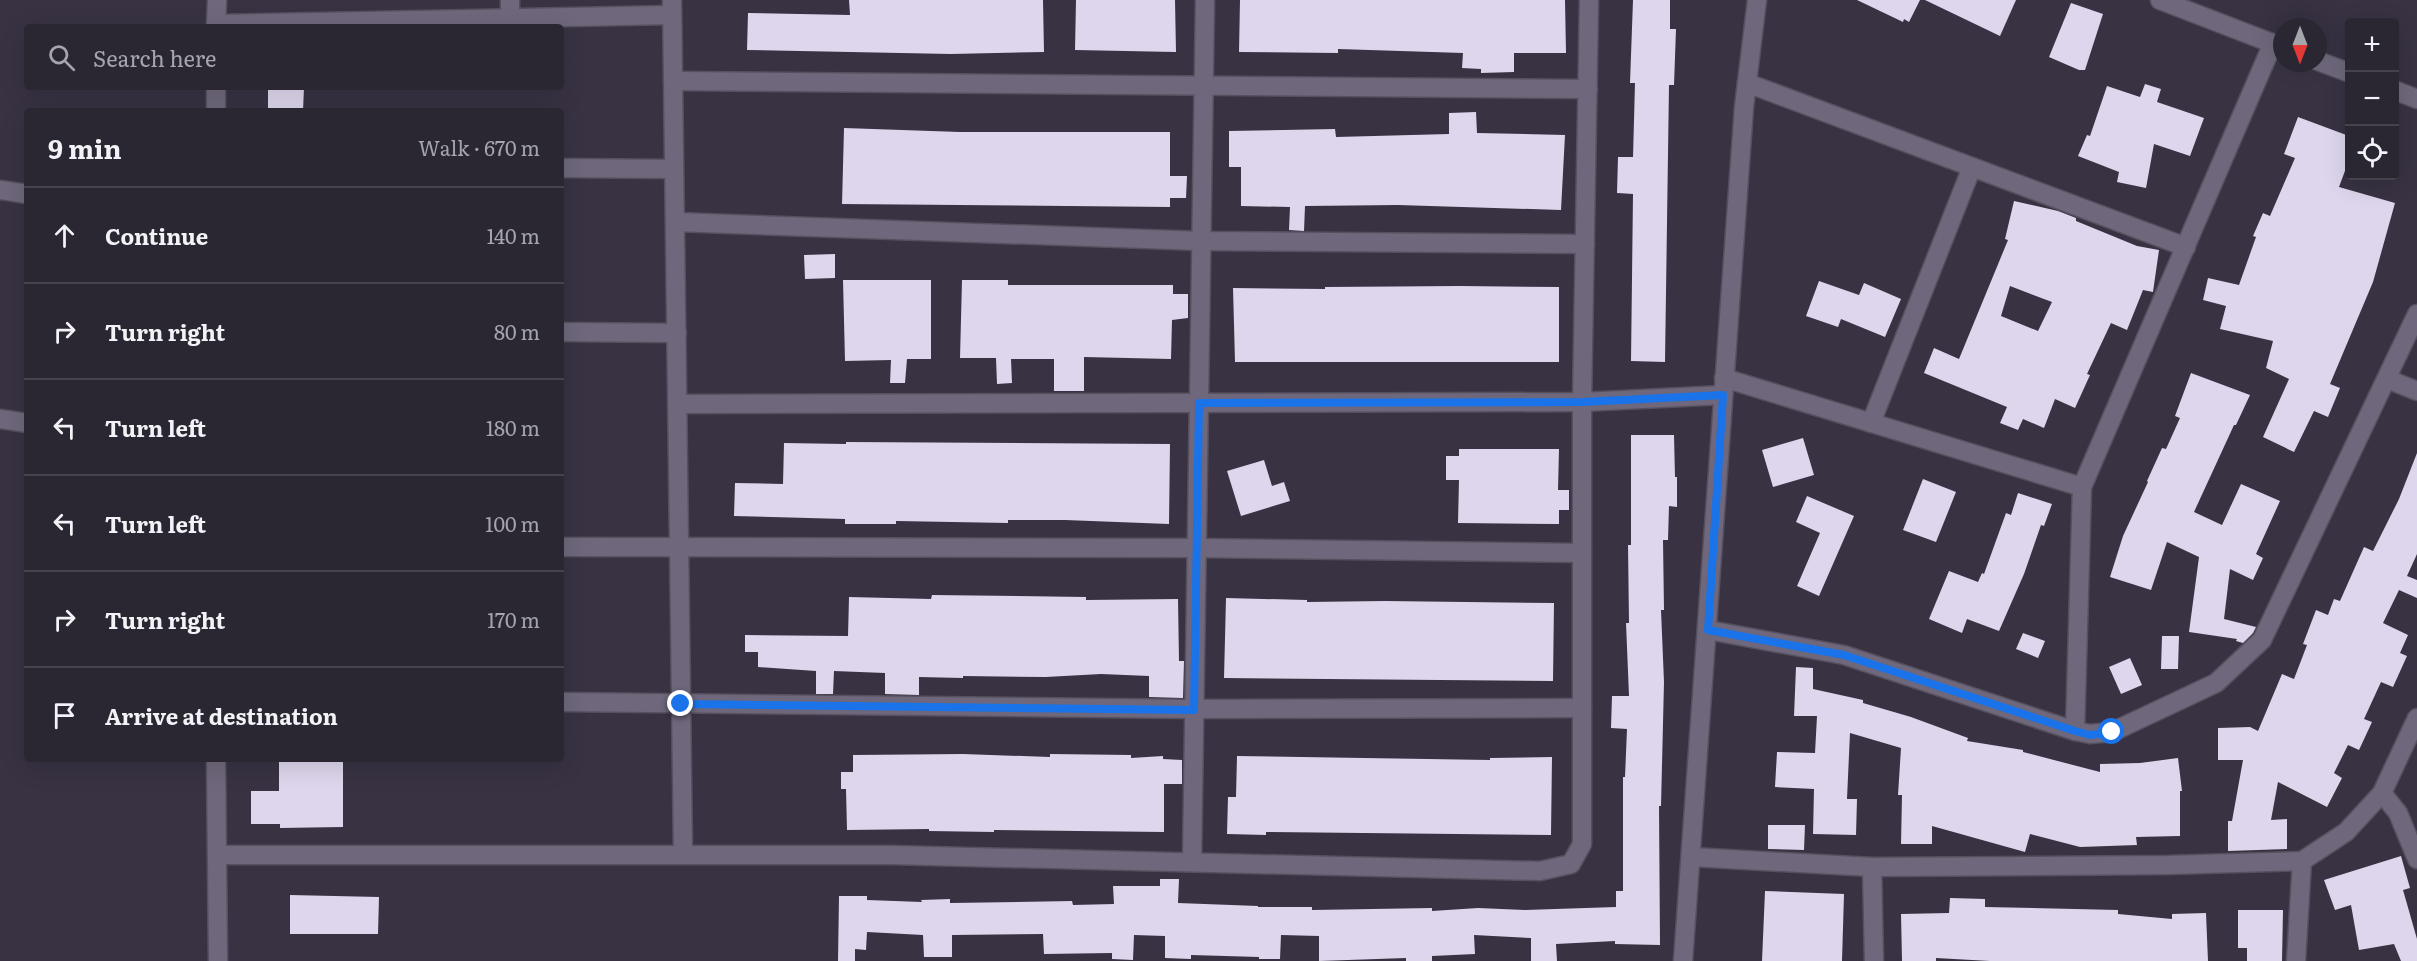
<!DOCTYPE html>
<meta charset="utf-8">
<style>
:root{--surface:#2a2632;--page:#322e3a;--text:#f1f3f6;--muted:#a5a5ac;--line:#46434d}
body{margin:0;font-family:Literata,serif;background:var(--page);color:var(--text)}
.controls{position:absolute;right:18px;top:18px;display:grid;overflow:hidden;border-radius:6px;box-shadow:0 6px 24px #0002}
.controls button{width:54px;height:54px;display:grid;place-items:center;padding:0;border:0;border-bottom:2px solid var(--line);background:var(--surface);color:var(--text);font:30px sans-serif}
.compass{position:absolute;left:2273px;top:18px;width:54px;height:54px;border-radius:50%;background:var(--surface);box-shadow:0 6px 24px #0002;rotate:180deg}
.stop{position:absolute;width:18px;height:18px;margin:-14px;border:4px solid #1a73e8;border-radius:50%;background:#fff}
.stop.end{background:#1a73e8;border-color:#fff;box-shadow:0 2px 6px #0008}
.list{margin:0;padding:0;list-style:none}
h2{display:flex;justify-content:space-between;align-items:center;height:78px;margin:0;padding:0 24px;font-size:26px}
h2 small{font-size:20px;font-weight:400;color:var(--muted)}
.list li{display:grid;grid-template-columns:39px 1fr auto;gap:18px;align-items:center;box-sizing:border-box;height:96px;padding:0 24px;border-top:2px solid var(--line)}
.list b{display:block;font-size:22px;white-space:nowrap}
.list em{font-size:20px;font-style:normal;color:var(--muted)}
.icon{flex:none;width:33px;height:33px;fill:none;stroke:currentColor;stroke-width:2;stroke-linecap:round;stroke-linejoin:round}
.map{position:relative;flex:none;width:2417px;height:961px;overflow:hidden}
.search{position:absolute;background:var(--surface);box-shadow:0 6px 24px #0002;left:24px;top:24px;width:540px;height:66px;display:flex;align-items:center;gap:15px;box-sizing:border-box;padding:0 21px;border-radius:6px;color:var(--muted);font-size:22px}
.panel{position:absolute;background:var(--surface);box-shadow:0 6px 24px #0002;left:24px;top:108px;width:540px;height:654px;border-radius:6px}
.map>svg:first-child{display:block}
.building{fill:#ded6ec;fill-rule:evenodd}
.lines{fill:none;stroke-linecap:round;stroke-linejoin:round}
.minor-casing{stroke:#56505e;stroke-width:21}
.minor{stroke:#6f687c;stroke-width:18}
.route{stroke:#1a73e8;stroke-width:8}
</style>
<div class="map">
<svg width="2417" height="961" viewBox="0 0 2417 961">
<rect width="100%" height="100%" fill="#383243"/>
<g class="building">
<path d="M849,0H1043L1044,52L951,54L747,50L748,13L850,15Z"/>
<path d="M1076,0H1175L1176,52L1075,50Z"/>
<path d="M1240,0H1565L1566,53H1514V72L1481,73V69L1462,68L1463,53L1338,49V53L1239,52Z"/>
<path d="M1633,0H1670V29H1676L1674,85H1669L1665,362L1631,361L1633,194L1617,193L1618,157H1633L1635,83H1630Z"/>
<path d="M1857,0H1920L1909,22L1904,19L1903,22Z"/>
<path d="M1925,0H2016L2000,36Z"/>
<path d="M2071,3L2103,14L2085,70H2079L2049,57Z"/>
<path d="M2145,84L2161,89L2157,102L2204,118L2190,156L2154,144L2146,188L2117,182L2119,172L2078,156L2087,135L2090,136L2107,86L2140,97Z"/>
<path d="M268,87H304L303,111H268Z"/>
<path d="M1476,112L1477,133L1565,135L1561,210L1398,205L1305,206L1304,231L1289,230L1290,207L1241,206V167H1229V131L1335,129L1336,137L1449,134V113Z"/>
<path d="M2298,117L2349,136V160L2339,187L2395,203L2373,282L2330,384L2340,388L2328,417L2314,411L2294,452L2263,437L2289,379L2266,368L2273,341L2220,329L2226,306L2203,300L2208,278L2239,285L2256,237L2253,236L2263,213L2270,216L2295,158L2284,154Z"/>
<path d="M844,128L960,132H1170V176H1187L1186,198H1170V207L842,204Z"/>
<path d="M2014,201L2058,211L2076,218V221L2137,246L2159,250L2153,292L2143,290L2127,330L2111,323L2087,374L2090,375L2075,408L2055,399L2044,428L2023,419L2018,430L2000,423L2007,407L1924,373L1934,348L1959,359L2008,240L2005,239ZM2010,286L2052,302L2038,331L2001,316Z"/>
<path d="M835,254V278L805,279L804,255Z"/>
<path d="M843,280H931V359H907L905,383H890L891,360L845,361Z"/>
<path d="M962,280H1008V285H1173V294H1188V318L1172,320L1171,359L1084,357V391H1054V359H1011L1012,383L997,384L996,358H960Z"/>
<path d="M1819,281L1859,295L1864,283L1901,299L1885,337L1841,319L1838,327L1806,316Z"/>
<path d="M1460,286L1559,287V362H1235L1233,288L1325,289V287Z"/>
<path d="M2191,373L2250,395L2236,425H2234L2194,512L2222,525L2241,484L2280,501L2256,554L2263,558L2253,580L2230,569L2224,619L2256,627L2253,633L2243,643L2236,641L2237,639L2189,632L2199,557L2167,542L2151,590L2110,577L2123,536L2148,482L2147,481L2162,448L2166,449L2180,418L2175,416Z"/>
<path d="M1631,435H1674L1675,477H1677V507L1669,506L1668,540H1663L1664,610H1661L1664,682L1661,806H1659L1660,945L1615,944V941L1556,944L1557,961H1531V938L1474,935L1475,954L1432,956V961H1406V958L1319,961V936L1281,935L1280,959H1259V957L1191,955V959L1165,958V936L1134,935L1133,960L1112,959V953L1044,954L1043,934L952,935V957H924L923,935L867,932L866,950L855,949V961H838L839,896H867V900L922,902L921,900L950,899V903L1072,901L1073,905L1114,904L1113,886H1160V879H1179L1178,903L1258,906V907H1312V910L1432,908V911L1478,908L1525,910L1616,907V891H1623V777H1625L1627,729L1611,728L1612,696H1629L1626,623H1629L1628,545H1631Z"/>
<path d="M1803,438L1814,475L1773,487L1762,450Z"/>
<path d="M846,442L1170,444L1169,524L1065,520H1008V523L896,521V524H845V519L734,516L735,483L783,484L784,443L846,444Z"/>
<path d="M1459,449H1559L1558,490H1569V510H1559V524L1458,523L1459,480H1446V456H1459Z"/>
<path d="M2417,453V554L2407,576L2417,580V598L2399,590L2383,623L2408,635L2400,653L2407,656L2393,687L2381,682L2364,719L2372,722L2359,750L2348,745L2334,773L2342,778L2327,807L2278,782L2271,820L2287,819V849L2228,851V821H2232L2243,760H2218V728L2250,727L2258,731L2282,674L2294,679L2307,645L2303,644L2316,610L2328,615L2334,599L2340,601L2364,547L2373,551L2399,499Z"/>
<path d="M1264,460L1272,486L1284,482L1290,501L1241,516L1227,471Z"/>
<path d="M1923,479L1956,492L1936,542L1903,530Z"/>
<path d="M2018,493L2052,504L2044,526L2041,525L2024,574L1999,631L1967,619L1962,633L1929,619L1949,571L1978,582L1982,573L1984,574L2006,513L2011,515Z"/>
<path d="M1807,496L1854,516L1819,596L1797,586L1820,533L1796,522Z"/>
<path d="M932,595L1086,597V600L1178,599L1179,661H1184L1183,698L1149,697V676L1101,674L1046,677L963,676V678L919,677V695L885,694V673L834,671L833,694H816V671L758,667V652H745V635L848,636L849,597L931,599Z"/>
<path d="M1226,598L1307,600V602L1385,601L1554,603L1553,681L1224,678Z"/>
<path d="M2023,633L2045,641L2038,658L2016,649Z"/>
<path d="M2162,636H2179L2178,669H2161Z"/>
<path d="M2130,658L2142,685L2121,694L2109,667Z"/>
<path d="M1796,667L1813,668V689L1863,700V703L1911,717L1968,738L1967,741L2023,750V752L2100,772V764L2140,763L2178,758L2182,791H2180V836L2136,837L2137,845L2080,847L2030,834L2025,852L1932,826V844H1901L1902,795H1898L1901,748L1850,733L1847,799H1857L1856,835L1813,834L1814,789L1775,787L1777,752L1815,753L1817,716H1794Z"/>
<path d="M963,754L1050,757V754L1131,755V758L1163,756V759L1182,760V784H1164V832L994,830V832L929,831V829L847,830L846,789H841V772H853V755Z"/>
<path d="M1237,756L1490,760V758L1552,757L1551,835L1266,832V835L1227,834L1228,797H1236Z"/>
<path d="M279,759H343V827L280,828V824H251V791H279Z"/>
<path d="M1768,825H1805L1804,850L1768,849Z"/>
<path d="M2401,856L2410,888L2403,890L2417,939V961H2401L2394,944L2359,950L2351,905L2335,910L2324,880Z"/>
<path d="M1765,891L1844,894L1842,961H1762Z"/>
<path d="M290,895L379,897L378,934H290Z"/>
<path d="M1950,898L1985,899V907L2118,910V914L2172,919V914L2206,913L2208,961H1990L1936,958V961H1902L1901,914L1949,913Z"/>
<path d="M2238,910H2283L2282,961H2247V948H2238Z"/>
</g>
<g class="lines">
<defs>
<g id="minor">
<path d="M672,0L683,854"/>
<path d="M2160,0L2282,47"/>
<path d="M510,18V0"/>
<path d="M216,24L672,15"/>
<path d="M216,27L217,0"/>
<path d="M2318,61L2350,73"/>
<path d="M673,81L1588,89"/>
<path d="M1747,83L2186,247"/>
<path d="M2394,90L2417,99"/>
<path d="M216,111V87"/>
<path d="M561,168L674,169"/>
<path d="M0,190L27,194"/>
<path d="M675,222L1201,241L1585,244"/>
<path d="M561,332L677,333"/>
<path d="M1724,378L2082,487"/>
<path d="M2387,379L2417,391"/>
<path d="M678,404L1582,402L1723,395"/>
<path d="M0,419L27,423"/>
<path d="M1871,423L1972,167"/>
<path d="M561,547L1197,548L1582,553"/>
<path d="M1708,630L1844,655L2075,731L2090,734L2112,732L2216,683L2262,640L2417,314"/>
<path d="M561,702L1194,709L1582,708"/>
<path d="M2075,731L2082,487L2273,43"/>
<path d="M216,759L218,961"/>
<path d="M2382,793L2398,813L2417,859"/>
<path d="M217,855H891L1540,871L1571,864L1582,844V402L1589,0"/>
<path d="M1691,857L1872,867L2167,865L2302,861L2346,832L2382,793L2417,718"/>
<path d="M1192,862L1205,0"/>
<path d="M1872,867L1874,961"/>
<path d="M1683,961L1744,107L1757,0"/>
<path d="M2296,961L2302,861"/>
</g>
</defs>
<use href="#minor" class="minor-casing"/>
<use href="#minor" class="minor"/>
</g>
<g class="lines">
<path class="route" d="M681,704L1194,710L1199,403L1582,402L1723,395L1708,630L1844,655L2075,731L2090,735L2112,732"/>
</g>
</svg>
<div class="controls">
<button>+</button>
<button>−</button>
<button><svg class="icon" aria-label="locate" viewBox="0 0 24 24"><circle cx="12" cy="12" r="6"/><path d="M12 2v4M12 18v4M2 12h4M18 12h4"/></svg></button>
</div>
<svg class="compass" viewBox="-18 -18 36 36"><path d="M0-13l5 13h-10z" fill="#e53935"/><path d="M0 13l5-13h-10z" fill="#a5a5ac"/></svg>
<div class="stop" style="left:2112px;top:732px"></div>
<div class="stop end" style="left:681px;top:704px"></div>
<div class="search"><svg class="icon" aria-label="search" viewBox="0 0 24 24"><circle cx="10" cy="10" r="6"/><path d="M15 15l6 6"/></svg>Search here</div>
<section class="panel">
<h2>9 min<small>Walk · 670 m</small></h2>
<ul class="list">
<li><svg class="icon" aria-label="ahead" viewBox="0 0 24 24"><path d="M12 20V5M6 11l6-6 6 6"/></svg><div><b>Continue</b></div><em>140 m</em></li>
<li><svg class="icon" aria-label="right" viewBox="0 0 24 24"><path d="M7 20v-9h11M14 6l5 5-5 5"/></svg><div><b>Turn right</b></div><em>80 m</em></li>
<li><svg class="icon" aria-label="left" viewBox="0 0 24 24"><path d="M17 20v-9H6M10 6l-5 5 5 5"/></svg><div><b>Turn left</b></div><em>180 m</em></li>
<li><svg class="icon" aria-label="left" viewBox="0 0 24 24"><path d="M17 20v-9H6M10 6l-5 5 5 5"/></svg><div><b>Turn left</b></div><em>100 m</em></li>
<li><svg class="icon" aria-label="right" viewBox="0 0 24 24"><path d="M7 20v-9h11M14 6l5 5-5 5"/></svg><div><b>Turn right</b></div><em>170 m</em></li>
<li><svg class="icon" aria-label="arrive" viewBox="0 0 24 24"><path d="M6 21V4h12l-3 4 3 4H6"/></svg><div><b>Arrive at destination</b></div></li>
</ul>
</section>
</div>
